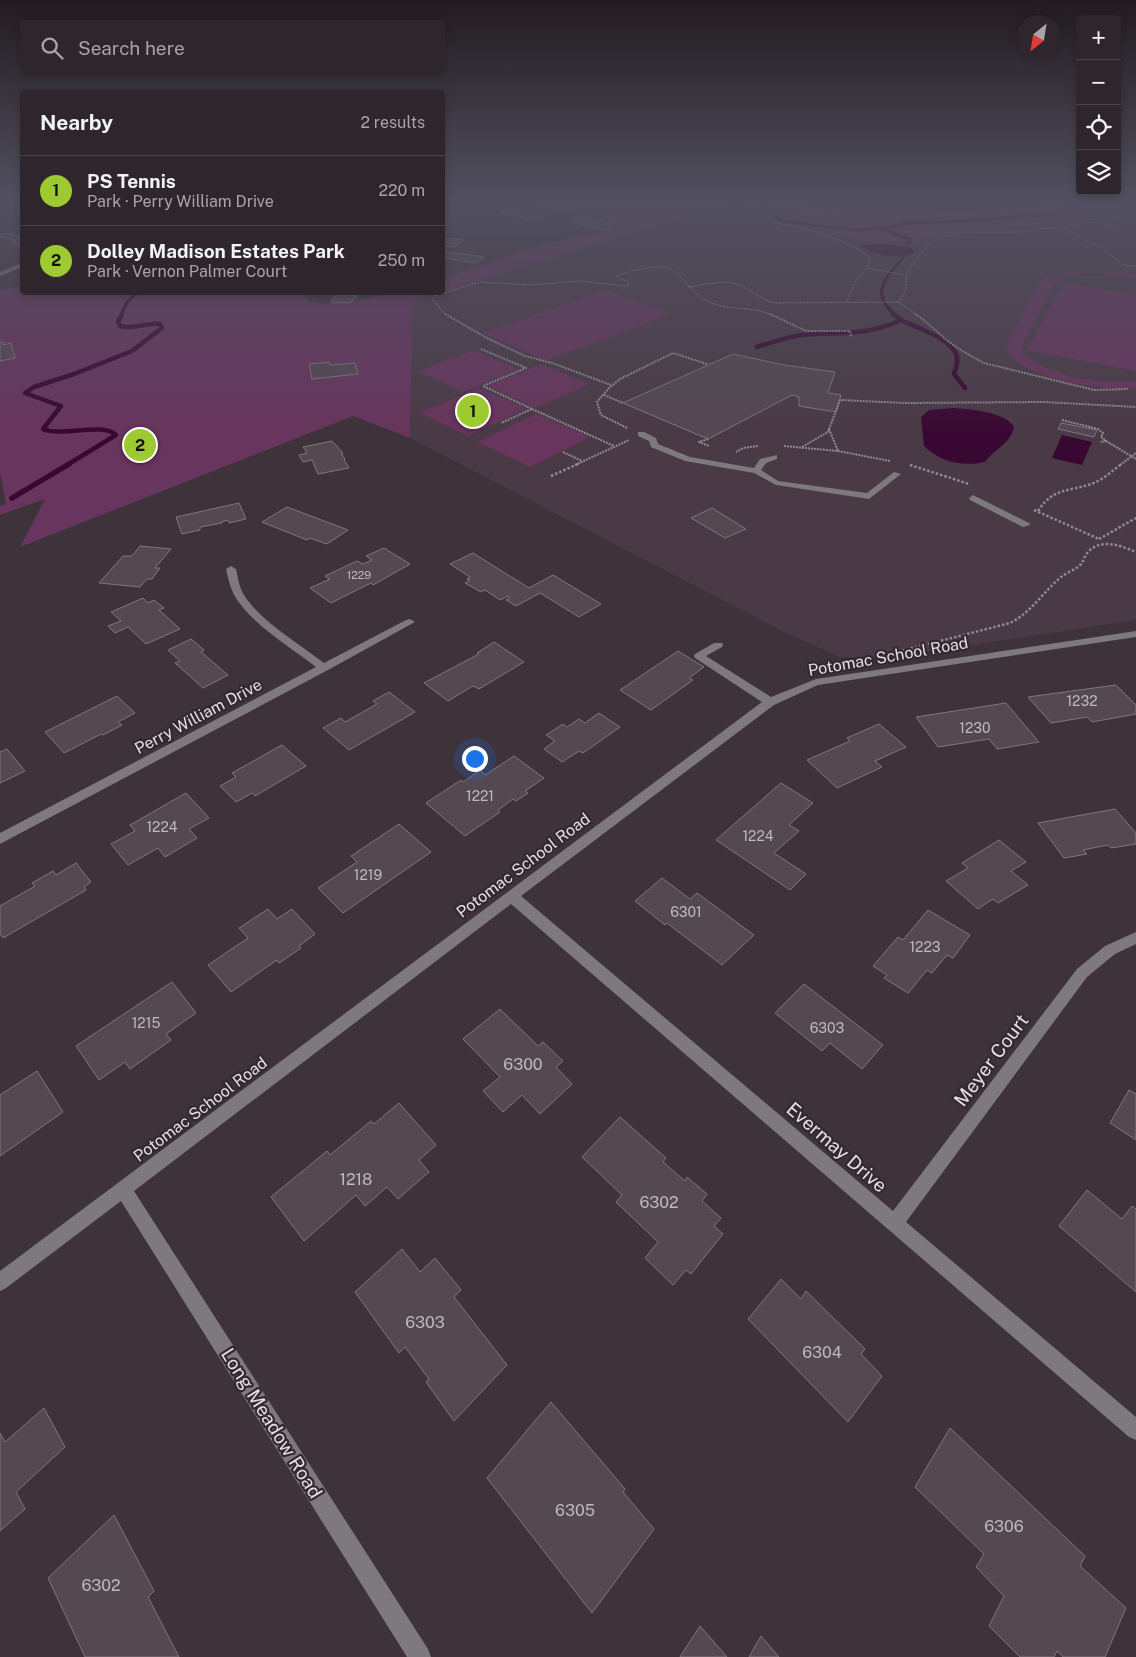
<!DOCTYPE html>
<meta charset="utf-8">
<style>
:root{--surface:#2e262c;--page:#3a3238;--text:#f1f3f6;--muted:#a7a5a9;--line:#494348;--accent:#9dca30}
body{margin:0;font-family:"Public Sans",sans-serif;background:var(--page);color:var(--text)}
.controls{position:absolute;right:15px;top:15px;display:grid;overflow:hidden;border-radius:5px;box-shadow:0 2px 8px #0003}
.controls button{width:45px;height:45px;display:grid;place-items:center;padding:0;border:0;border-bottom:1px solid var(--line);background:var(--surface);color:var(--text);font:25px sans-serif}
.compass{position:absolute;left:1016px;top:15px;width:45px;height:45px;border-radius:50%;background:var(--surface);box-shadow:0 2px 8px #0003;rotate:210deg}
.you{position:absolute;left:474px;top:758px;width:18px;height:18px;margin:-12px;border:4px solid #fff;border-radius:50%;background:#1a73e8;box-shadow:0 0 0 8px #1a73e833}
.badge{display:grid;place-items:center;width:32px;height:32px;border-radius:50%;background:var(--accent);color:#111;font-size:16px;font-weight:700}
.pin{position:absolute;translate:-50% -50%;border:2px solid #fff;box-shadow:0 1px 5px #0006}
.list{margin:0;padding:0;list-style:none}
h2{display:flex;justify-content:space-between;align-items:center;height:65px;margin:0;padding:0 20px;font-size:21px}
h2 small{font-size:16px;font-weight:400;color:var(--muted)}
.list li{display:grid;grid-template-columns:32px 1fr auto;gap:15px;align-items:center;box-sizing:border-box;height:70px;padding:0 20px;border-top:1px solid var(--line)}
.list b{display:block;font-size:19px;white-space:nowrap}
.list p{margin:0;font-size:16px;white-space:nowrap;color:var(--muted)}
.list em{font-size:16px;font-style:normal;color:var(--muted)}
.icon{flex:none;width:28px;height:28px;fill:none;stroke:currentColor;stroke-width:2;stroke-linecap:round;stroke-linejoin:round}
.map{position:relative;flex:none;width:1136px;height:1657px;overflow:hidden}
.search{position:absolute;background:var(--surface);box-shadow:0 2px 8px #0003;left:20px;top:20px;width:425px;height:55px;display:flex;align-items:center;gap:12px;box-sizing:border-box;padding:0 18px;border-radius:5px;color:var(--muted);font-size:19px}
.panel{position:absolute;background:var(--surface);box-shadow:0 2px 8px #0003;left:20px;top:90px;width:425px;height:205px;border-radius:5px}
.map>svg:first-child{display:block}
.built{fill:#4a3a46}
.green{fill:#67355d}
.water{fill:#390832}
.lines{fill:none;stroke-linecap:round;stroke-linejoin:round}
.stream-far2{stroke:#390832;stroke-width:3}
.stream-far1{stroke:#390832;stroke-width:4.5}
.stream{stroke:#390832;stroke-width:5.5}
.building{fill:#544851;stroke:#82757e}
.path-far2{stroke:#938a91;stroke-width:1;stroke-dasharray:2 1;stroke-linecap:butt}
.path-far1{stroke:#938a91;stroke-width:2;stroke-dasharray:2 1;stroke-linecap:butt}
.path{stroke:#938a91;stroke-width:2.5;stroke-dasharray:2.5 2;stroke-linecap:butt}
.minor{fill:#7e797d;fill-rule:evenodd}
.labels{text-anchor:middle;stroke-width:4.5;stroke-linejoin:round;paint-order:stroke}
.far-number-label{font-size:11px;fill:#c1b8be}
.number-label{font-size:14px;fill:#c1b8be}
.street-label{font-size:16px;fill:#e5dee3;stroke:#342931}
.near-number-label{font-size:16px;fill:#c1b8be}
.near-street-label{font-size:19px;fill:#e5dee3;stroke:#342931}
</style>
<div class="map">
<svg width="1136" height="1657" viewBox="0 0 1136 1657">
<rect width="100%" height="100%" fill="#3e333b"/>
<path class="built" d="M734,202L875,246L1136,212V620L894,657H840L786,633L410,438L413,301L442,292L443,291L507,269Z"/>
<g class="green">
<path d="M513,199H803L809,203L854,213L1023,209L1057,199H1136V212L875,246L734,202L443,292V277C476,268 508,255 541,245C565,237 588,238 612,228L611,219L592,214L531,206Z"/>
<path d="M1092,269L1136,274V279C1114,274 1074,267 1056,282L1022,345L1023,354C1056,378 1096,384 1136,381V388C1103,391 1039,381 1013,358C1010,354 1008,349 1005,345L1043,277L1065,271Z"/>
<path d="M1064,283L1136,295V371L1027,350Z"/>
<path d="M22,286V292H303L308,301L322,304L357,301L388,293H440L413,301L410,438L353,416L20,547L45,499L0,515V506L6,504L0,473V290Z"/>
<path d="M606,290L670,314L546,361L483,333Z"/>
<path d="M474,350L519,369L463,392L418,371Z"/>
<path d="M541,364L589,384L535,408L487,386Z"/>
<path d="M478,388L527,409L468,436L419,413Z"/>
<path d="M536,414L590,437L530,467L477,442Z"/>
</g>
<g class="water">
<path d="M883,244L910,247L916,251C901,262 877,255 861,247L864,245Z"/>
<path d="M953,408C969,409 1006,412 1014,427C1009,446 995,448 985,462C963,467 940,462 924,446L921,417L929,410Z"/>
<path d="M1062,435L1092,442L1082,465L1052,458Z"/>
</g>
<g class="lines">
<g class="stream-far2">
<path d="M764,199L772,214L780,220L826,227L860,230L892,227L906,223L967,221L1053,214L1073,203L1084,200L1136,202"/>
<path d="M882,229L909,239V243"/>
<path d="M121,315L127,302L138,292"/>
<path d="M895,315C867,290 889,277 904,256"/>
</g>
<g class="stream-far1">
<path d="M901,320C916,328 949,337 956,354C959,360 956,368 954,374L965,388"/>
<path d="M757,347C772,342 787,337 802,335C836,332 869,336 901,320L893,314"/>
<path d="M67,465L116,435C103,422 62,437 43,429L61,406L25,393L34,387L74,374L132,351L162,328L160,324C146,322 134,330 120,326L118,322L122,314"/>
</g>
<path class="stream" d="M12,498L69,464"/>
</g>
<g class="building">
<path d="M859,199H882L889,200L882,204Z"/>
<path d="M917,200H924L932,204L909,206L901,202Z"/>
<path d="M508,209L533,215L544,219L536,221L528,220L500,211Z"/>
<path d="M578,219H594L615,223L608,226L610,229H598L572,222Z"/>
<path d="M6,233L21,237L17,238L22,240V247L12,243L16,242L5,237L0,238V235Z"/>
<path d="M447,238L463,240L454,247L442,246V242Z"/>
<path d="M447,252L484,257L476,263L442,258V255Z"/>
<path d="M337,292H356L354,296H357L350,303L331,302Z"/>
<path d="M3,342V345L11,343L15,358L0,361V343Z"/>
<path d="M733,354L784,365L835,372L828,393L841,395L836,412L799,406V397L792,395L708,439L623,403Z"/>
<path d="M329,362L330,365L355,363L358,374L312,379L309,364Z"/>
<path d="M1061,423L1097,430L1094,437L1058,429Z"/>
<path d="M332,441L343,453H341L345,459L344,460L349,468L318,474L312,460L303,462L299,455L307,453L303,447Z"/>
<path d="M239,503L246,519L229,523L228,520L221,522L222,523L200,527V530L182,534L176,517Z"/>
<path d="M287,507L348,530L327,544L310,538L307,540L262,522Z"/>
<path d="M712,508L746,529L725,538L691,518Z"/>
<path d="M140,546L171,549L155,568H160L152,579H147L140,587L99,583L123,556H132Z"/>
<path d="M384,548L410,564L373,585L371,583L331,603L310,588L330,579L325,576L357,561L363,564L372,560L366,556Z"/>
<path d="M473,553L529,588L553,575L601,604L579,617L540,593L516,606L506,600L510,598L508,596L500,600L485,590L481,592L465,583L470,580L467,579L470,577L450,564Z"/>
<path d="M143,598L148,603L154,600L164,608L159,610L180,629L146,644L128,627L115,633L108,626L121,621L111,612Z"/>
<path d="M191,639L204,650L201,652L228,675L203,688L175,663L180,661L168,650Z"/>
<path d="M494,642L524,662L479,689L473,686L448,701L424,683L479,654L477,653Z"/>
<path d="M678,651L704,667L689,678L693,680L651,710L620,690Z"/>
<path d="M1116,685L1136,705V714L1092,722L1087,717L1051,723L1028,697Z"/>
<path d="M389,692L415,712L349,750L323,728L341,718L345,722L377,704L373,701Z"/>
<path d="M117,696L135,713L118,722L122,725L103,735L101,734L64,753L45,732Z"/>
<path d="M1006,703L1039,742L997,749L989,739L938,747L916,717Z"/>
<path d="M599,713L620,727L583,753L579,751L562,762L544,749L555,741L546,735L563,724L567,727L579,719L585,723Z"/>
<path d="M879,724L906,747L875,761L882,767L837,788L807,760L850,741L847,738Z"/>
<path d="M282,745L306,766L255,796L252,793L236,802L220,786L236,777L232,773Z"/>
<path d="M7,749L25,771L0,783V752Z"/>
<path d="M514,756L544,778L525,791L528,793L516,801L513,799L498,810L500,812L465,836L426,803L461,780L463,782L480,770L485,775Z"/>
<path d="M781,783L813,803L789,825L799,831L774,853L806,874L790,890L716,840Z"/>
<path d="M186,793L209,818L189,829L197,838L165,857L158,848L128,865L111,844L135,831L130,825Z"/>
<path d="M1115,809L1136,833V844L1111,848L1108,845L1083,850L1087,854L1064,858L1038,823Z"/>
<path d="M399,824L431,852L343,913L318,888L357,862L351,856Z"/>
<path d="M999,840L1026,862L1011,871L1028,885L998,903L993,899L978,909L946,881L968,868L962,863Z"/>
<path d="M76,863L91,882L84,887L86,890L3,938L0,934V906L35,886L32,883L53,871L56,875Z"/>
<path d="M662,878L690,899L697,893L754,935L722,965L667,923L665,925L635,901Z"/>
<path d="M268,909L277,919L292,909L315,934L299,946L301,948L279,963L277,960L231,992L208,965L248,938L239,928Z"/>
<path d="M928,910L970,935L953,958L947,955L932,973L927,970L908,993L884,978L887,975L873,966L898,937L903,940Z"/>
<path d="M172,982L196,1013L166,1034L171,1040L130,1069L125,1062L99,1080L76,1046Z"/>
<path d="M804,984L883,1045L862,1069L830,1043L822,1051L775,1013Z"/>
<path d="M500,1009L538,1046L543,1042L563,1061L556,1067L572,1084L540,1114L522,1095L503,1112L483,1091L500,1077L463,1039Z"/>
<path d="M37,1071L63,1112L0,1156V1095Z"/>
<path d="M1129,1090L1136,1094V1140L1110,1123Z"/>
<path d="M399,1103L436,1145L419,1160L429,1172L398,1199L387,1187L365,1206L356,1195L304,1241L271,1197L327,1151L330,1155L371,1121L374,1124Z"/>
<path d="M620,1117L666,1158L663,1162L685,1181L687,1177L707,1194L702,1201L721,1218L714,1226L723,1234L691,1274L686,1270L673,1285L645,1258L658,1242L616,1202L622,1195L582,1157Z"/>
<path d="M1087,1190L1122,1219L1132,1206L1136,1209V1292L1059,1226Z"/>
<path d="M402,1249L420,1272L435,1258L461,1290L454,1297L507,1365L454,1421L426,1382L429,1379L405,1347L399,1353L355,1292Z"/>
<path d="M781,1279L801,1299L806,1291L865,1349L861,1354L882,1376L848,1422L748,1319Z"/>
<path d="M551,1402L625,1489L623,1492L654,1529L592,1613L487,1478Z"/>
<path d="M44,1408L65,1447L16,1492L25,1509L0,1531V1433L5,1442Z"/>
<path d="M950,1428L1085,1556L1080,1566L1126,1608L1105,1657H1063L1057,1651L1054,1657H1020L989,1626L1004,1596L976,1567L984,1554L915,1487Z"/>
<path d="M114,1515L154,1591L148,1597L179,1657H85L48,1578Z"/>
<path d="M700,1626L727,1657H680Z"/>
<path d="M761,1636L779,1657H749Z"/>
</g>
<g class="lines">
<g class="path-far2">
<path d="M793,199L803,210L826,216L1022,211L1066,199"/>
<path d="M753,204L760,211L763,220C795,227 845,236 870,258L867,268L858,277L846,303"/>
<path d="M1105,221L1121,229"/>
<path d="M1064,227L1078,237L1103,248L1121,264L1136,267"/>
<path d="M867,268L905,275"/>
<path d="M688,287C704,285 723,279 739,285C752,290 761,300 775,303L899,302L917,315"/>
<path d="M899,302C901,298 906,292 906,287C906,280 905,275 910,268C918,254 932,245 942,232H1016L1136,217"/>
<path d="M446,315L433,300L434,296L480,282L531,285L581,281L625,286L629,285V283L616,276C631,271 662,261 675,272C687,282 694,295 709,302C729,311 753,306 772,315"/>
</g>
<g class="path-far1">
<path d="M445,314L487,338L525,356L552,363L611,385"/>
<path d="M770,314L806,331H850L851,336"/>
<path d="M915,314C925,320 931,327 940,334C952,346 969,355 984,363L1094,390L1128,389"/>
<path d="M481,349L526,368L483,386L532,409L501,423"/>
<path d="M604,395L623,403"/>
<path d="M532,409L614,446"/>
<path d="M1062,420L1098,429L1103,433L1101,437L1106,441L1100,442"/>
<path d="M627,428L601,415L597,402L609,388L620,379L673,353L707,364"/>
<path d="M829,429L838,451"/>
<path d="M708,439L699,442L709,446"/>
<path d="M1106,441L1136,459"/>
<path d="M784,446L838,451L890,461"/>
<path d="M802,447L828,432L840,400L905,403L1044,402L1136,407"/>
<path d="M563,452L582,461"/>
<path d="M736,452L743,448L758,446"/>
<path d="M575,465L629,440"/>
<path d="M1120,465L1136,453"/>
</g>
<g class="path">
<path d="M910,465L969,484"/>
<path d="M551,476L578,464"/>
<path d="M1034,510L1099,539"/>
<path d="M1038,511C1055,485 1071,493 1096,482C1105,478 1114,469 1122,464"/>
<path d="M1099,539L1136,518"/>
<path d="M893,653L1010,623C1032,612 1043,592 1061,577C1067,572 1076,570 1081,564C1084,560 1085,555 1089,551C1102,538 1122,546 1136,552"/>
</g>
<g class="minor">
<path d="M22,263V267L0,276V272Z"/>
<path d="M638,432H644L656,438L658,444L690,457L754,468L760,459L777,455V459L766,463L761,470L778,481L867,493L894,472L901,474L869,499L776,485L754,473L685,461L651,447L649,441L638,436Z"/>
<path d="M973,495L1029,523L1030,525L1023,527L970,500L969,498Z"/>
<path d="M231,566L236,569C238,578 239,587 244,595C259,620 301,645 324,663L406,620L410,619L415,622L328,670L0,844V833L316,667C290,647 251,624 234,595C230,587 228,578 226,569Z"/>
<path d="M1136,631V637L818,685L774,705L521,896L893,1211L1077,969L1105,946L1136,932V944L1115,954L1087,977L906,1222L1136,1417V1440L1129,1437L511,904L134,1191L428,1649L431,1657H407L121,1201L6,1288L0,1291V1271L762,702L695,658L694,656L695,654L714,643H722L723,645L722,647L706,656L771,697L816,679Z"/>
</g>
</g>
<linearGradient id="sky" x2="0" y2="1"><stop stop-color="#221c20"/><stop offset="0.46" stop-color="#525060"/><stop offset="1" stop-color="#525060" stop-opacity="0"/></linearGradient>
<rect width="1136" height="431" fill="url(#sky)"/>
<g class="labels">
<g class="far-number-label">
<text x="359" y="579">1229</text>
</g>
<g class="number-label">
<text x="1082" y="706">1232</text>
<text x="975" y="733">1230</text>
<text x="480" y="801">1221</text>
<text x="162" y="832">1224</text>
<text x="758" y="841">1224</text>
<text x="368" y="880">1219</text>
<text x="686" y="917">6301</text>
<text x="925" y="952">1223</text>
<text x="146" y="1028">1215</text>
<text x="827" y="1033">6303</text>
</g>
<g class="street-label">
<text transform="translate(888 656) rotate(-10)" y="6">Potomac School Road</text>
<text transform="translate(198 716) rotate(-28)" y="6">Perry William Drive</text>
<text transform="translate(523 865) rotate(-37)" y="6">Potomac School Road</text>
<text transform="translate(200 1109) rotate(-37)" y="6">Potomac School Road</text>
</g>
<g class="near-number-label">
<text x="523" y="1070">6300</text>
<text x="356" y="1185">1218</text>
<text x="659" y="1208">6302</text>
<text x="425" y="1328">6303</text>
<text x="822" y="1358">6304</text>
<text x="575" y="1516">6305</text>
<text x="1004" y="1532">6306</text>
<text x="101" y="1591">6302</text>
</g>
<g class="near-street-label">
<text transform="translate(991 1060) rotate(-53)" y="7">Meyer Court</text>
<text transform="translate(837 1147) rotate(41)" y="7">Evermay Drive</text>
<text transform="translate(272 1423) rotate(58)" y="7">Long Meadow Road</text>
</g>
</g>
</svg>
<div class="controls">
<button>+</button>
<button>−</button>
<button><svg class="icon" aria-label="locate" viewBox="0 0 24 24"><circle cx="12" cy="12" r="6"/><path d="M12 2v4M12 18v4M2 12h4M18 12h4"/></svg></button>
<button><svg class="icon" aria-label="layers" viewBox="0 0 24 24"><path d="M12 4l9 5-9 5-9-5zM3 14l9 5 9-5"/></svg></button>
</div>
<svg class="compass" viewBox="-18 -18 36 36"><path d="M0-13l5 13h-10z" fill="#e53935"/><path d="M0 13l5-13h-10z" fill="#a7a5a9"/></svg>
<div class="you"></div>
<div class="pin badge" style="left:473px;top:411px">1</div>
<div class="pin badge" style="left:140px;top:445px">2</div>
<div class="search"><svg class="icon" aria-label="search" viewBox="0 0 24 24"><circle cx="10" cy="10" r="6"/><path d="M15 15l6 6"/></svg>Search here</div>
<section class="panel">
<h2>Nearby<small>2 results</small></h2>
<ul class="list">
<li><span class="badge">1</span><div><b>PS Tennis</b><p>Park · Perry William Drive</p></div><em>220 m</em></li>
<li><span class="badge">2</span><div><b>Dolley Madison Estates Park</b><p>Park · Vernon Palmer Court</p></div><em>250 m</em></li>
</ul>
</section>
</div>
